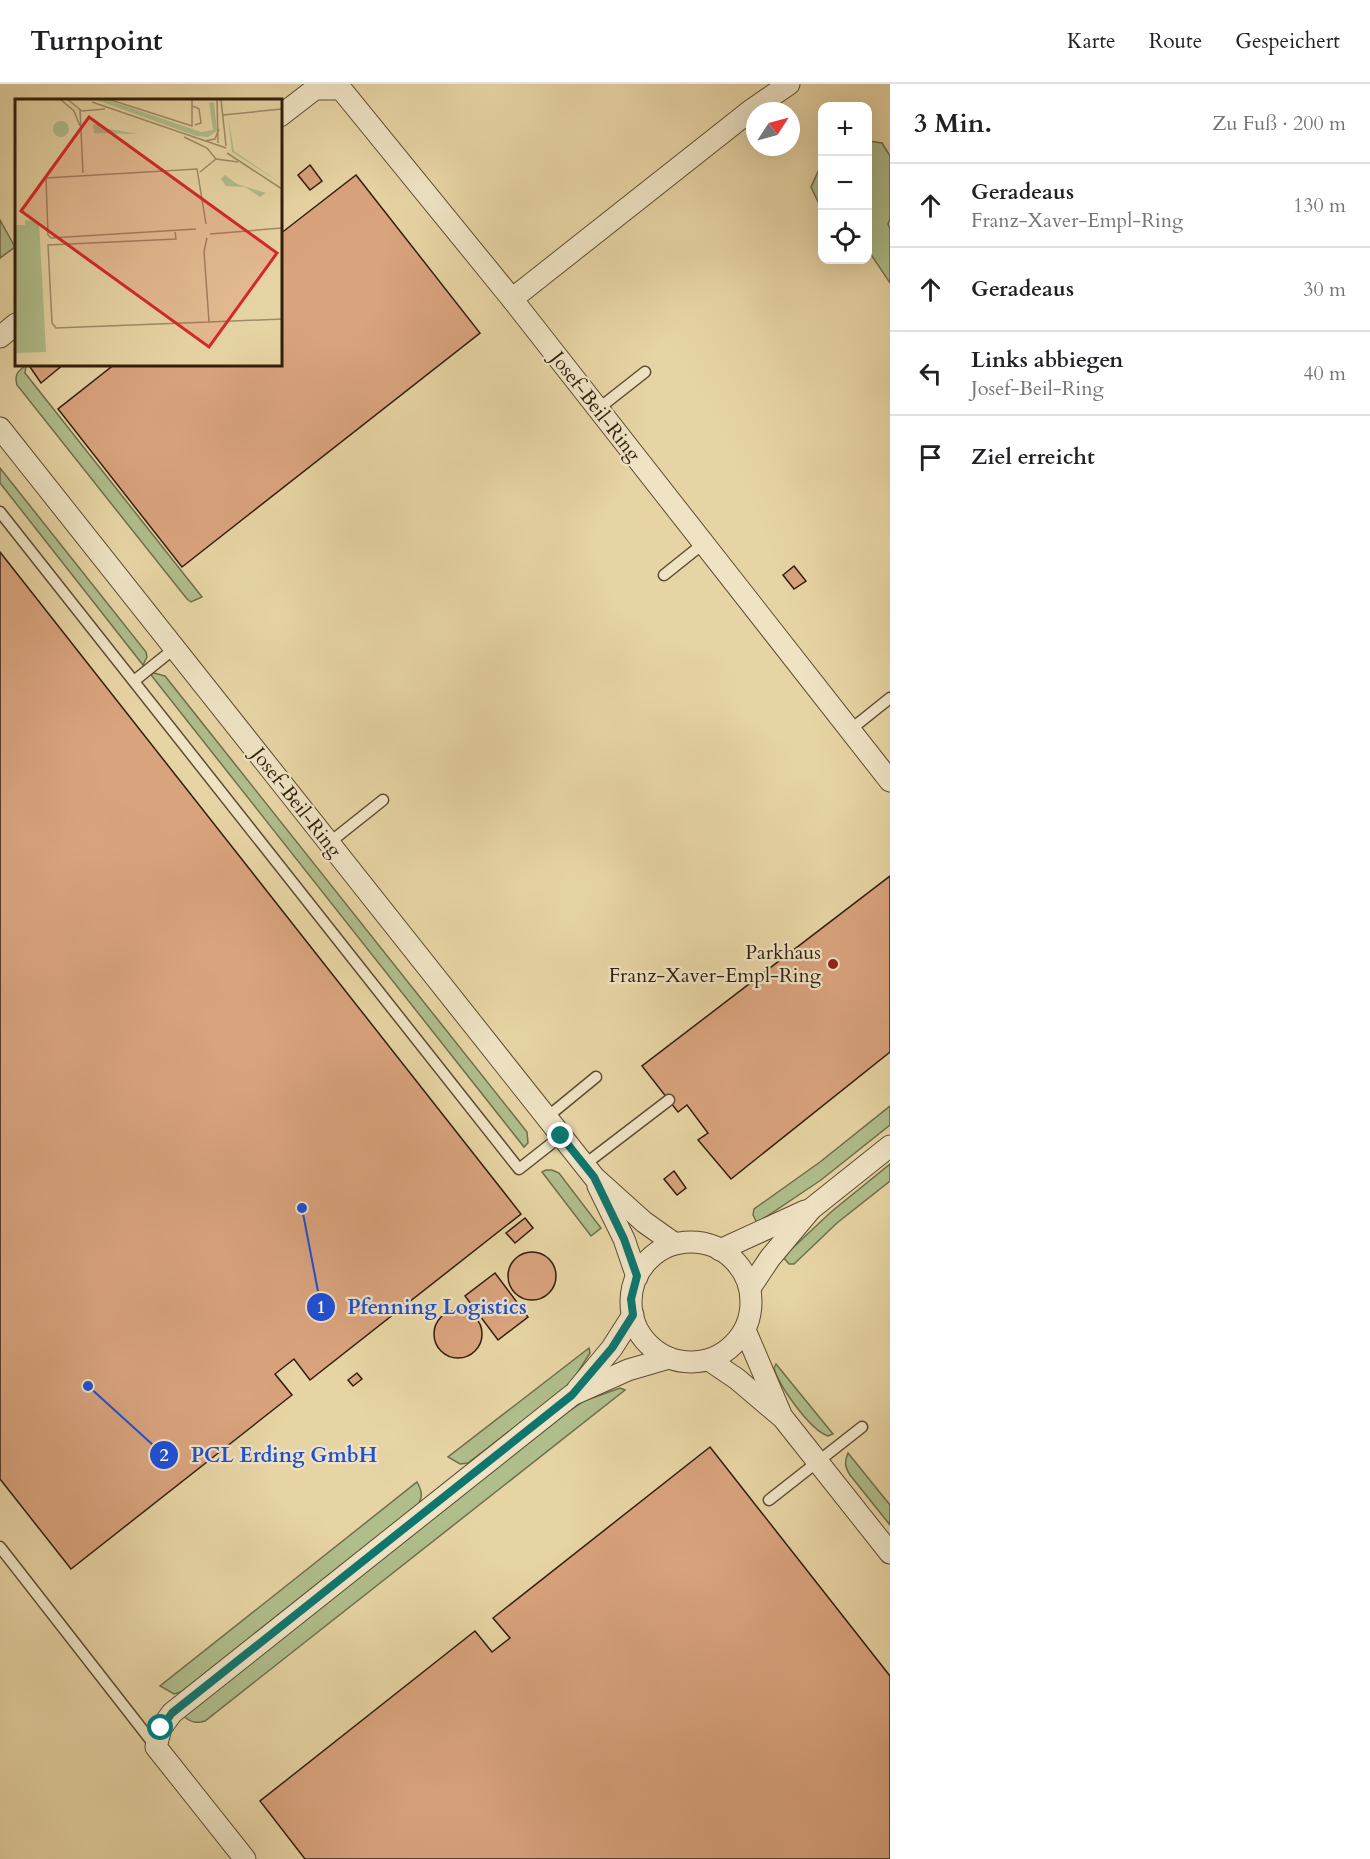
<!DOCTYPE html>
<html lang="de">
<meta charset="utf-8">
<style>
:root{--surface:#fff;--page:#f2f2f2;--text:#202124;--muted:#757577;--line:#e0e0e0}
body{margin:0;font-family:Cardo,serif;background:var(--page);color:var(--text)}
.controls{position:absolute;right:18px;top:18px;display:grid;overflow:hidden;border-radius:12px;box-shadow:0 6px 24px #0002}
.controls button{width:54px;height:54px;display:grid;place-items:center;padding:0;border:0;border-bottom:2px solid var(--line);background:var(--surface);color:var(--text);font:30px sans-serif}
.compass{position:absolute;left:746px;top:18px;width:54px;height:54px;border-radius:50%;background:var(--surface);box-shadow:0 6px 24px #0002;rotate:54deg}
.stop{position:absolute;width:18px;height:18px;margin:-14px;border:4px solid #0f766e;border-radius:50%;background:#fff}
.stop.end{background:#0f766e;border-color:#fff;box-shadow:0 2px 6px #0008}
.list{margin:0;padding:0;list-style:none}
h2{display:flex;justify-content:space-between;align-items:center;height:78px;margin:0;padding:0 24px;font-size:26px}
h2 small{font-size:20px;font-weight:400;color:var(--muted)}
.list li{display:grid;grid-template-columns:39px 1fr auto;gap:18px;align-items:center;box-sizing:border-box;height:84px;padding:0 24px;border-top:2px solid var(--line)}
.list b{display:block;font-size:22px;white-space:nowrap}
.list p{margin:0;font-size:20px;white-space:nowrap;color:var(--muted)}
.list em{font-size:20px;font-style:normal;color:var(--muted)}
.icon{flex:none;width:33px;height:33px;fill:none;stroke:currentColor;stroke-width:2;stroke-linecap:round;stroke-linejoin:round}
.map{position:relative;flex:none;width:890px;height:1775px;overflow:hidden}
header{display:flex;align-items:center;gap:36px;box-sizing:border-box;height:84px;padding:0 30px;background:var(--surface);border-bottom:2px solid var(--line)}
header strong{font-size:28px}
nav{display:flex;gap:33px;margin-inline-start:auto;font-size:21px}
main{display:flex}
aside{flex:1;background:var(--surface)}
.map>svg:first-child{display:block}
.green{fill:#afbe8b;stroke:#706e4c;stroke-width:1.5}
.building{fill:#d9a37d;stroke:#311e0c;stroke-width:1.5}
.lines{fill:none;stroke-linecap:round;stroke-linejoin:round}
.service-casing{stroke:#5e4c32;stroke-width:13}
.minor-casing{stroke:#5e4c32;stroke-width:23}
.service{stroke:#efe3c4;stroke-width:10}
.minor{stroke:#efe3c4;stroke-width:21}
.route{stroke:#0f766e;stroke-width:8}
.poi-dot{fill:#8f2418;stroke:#efe3c4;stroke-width:2}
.labels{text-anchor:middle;stroke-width:4.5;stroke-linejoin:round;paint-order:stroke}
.street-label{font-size:20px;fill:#311e0c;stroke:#efe3c4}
.poi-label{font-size:20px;fill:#311e0c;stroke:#efe3c4;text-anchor:end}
.inset-road{fill:none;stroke:#9e8b67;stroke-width:1.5}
.view{fill:#d62828;fill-opacity:0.15;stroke:#d62828;stroke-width:3}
.inset-edge{fill:none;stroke:#311e0c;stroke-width:3}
.leader{fill:none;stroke:#1d4ed8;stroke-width:2}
.callout-dot{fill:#1d4ed8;stroke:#efe3c4;stroke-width:2}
.mark-label{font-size:18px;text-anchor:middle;font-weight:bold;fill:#fff}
.callout-label{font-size:21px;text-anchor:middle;font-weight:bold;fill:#1d4ed8;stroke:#efe3c4;stroke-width:4.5;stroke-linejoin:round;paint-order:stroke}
</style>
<header>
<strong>Turnpoint</strong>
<nav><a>Karte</a><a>Route</a><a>Gespeichert</a></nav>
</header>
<main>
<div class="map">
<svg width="890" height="1775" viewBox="0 0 890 1775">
<rect width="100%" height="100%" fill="#e7d4a4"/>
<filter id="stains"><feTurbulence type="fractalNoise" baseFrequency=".00333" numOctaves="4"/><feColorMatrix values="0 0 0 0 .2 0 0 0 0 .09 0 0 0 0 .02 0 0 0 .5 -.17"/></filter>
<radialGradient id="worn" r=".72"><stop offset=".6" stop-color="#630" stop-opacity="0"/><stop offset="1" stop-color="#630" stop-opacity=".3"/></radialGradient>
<g class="green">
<path d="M868,57L882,59L890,72V135L888,140L890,145V199L868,166Z"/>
<path d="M822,79V126L811,103Z"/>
<path d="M0,136L15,163L0,174Z"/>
<path d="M26,281L25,289L202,513L191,518L187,515L17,301C14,291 18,287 26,281Z"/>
<path d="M0,384L146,568L147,573L143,581L0,399Z"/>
<path d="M154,589L165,592L527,1048L528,1059L524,1063L151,591Z"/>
<path d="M890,1022V1041L821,1096L757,1139L753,1131L754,1125L820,1078Z"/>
<path d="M890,1080V1097L837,1139L794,1180H789L783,1173L831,1128Z"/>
<path d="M546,1086H552L559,1089L601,1144L591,1152L542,1088Z"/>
<path d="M589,1264L590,1269L569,1302L468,1379L460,1380L448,1373Z"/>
<path d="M776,1280L833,1350L828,1352C810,1346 779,1302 774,1284Z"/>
<path d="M620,1304L625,1306L205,1637C196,1640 191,1638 183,1632L568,1328L584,1317Z"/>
<path d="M848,1369L890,1421V1441L850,1391C845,1383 844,1378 848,1369Z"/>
<path d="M417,1398C422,1407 423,1412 418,1421L181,1608L174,1610L160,1602Z"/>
</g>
<g class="building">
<path d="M310,81L322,97L310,106L298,91Z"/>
<path d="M356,91L480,249L182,483L58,325L115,280H280V150Z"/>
<path d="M28,280H64L41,299Z"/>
<path d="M0,468L521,1130L310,1296L294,1275L275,1290L292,1311L71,1485L0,1395Z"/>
<path d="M794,482L806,497L794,505L783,491Z"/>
<path d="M890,792V968L731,1095L698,1056L708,1049L687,1021L678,1028L642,982Z"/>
<path d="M674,1087L686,1104L677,1111L664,1095Z"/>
<path d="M525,1134L533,1144L515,1159L506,1149Z"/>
<circle cx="532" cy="1192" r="24"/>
<path d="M495,1189L528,1233L498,1256L465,1212Z"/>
<circle cx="458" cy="1250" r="24"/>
<path d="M357,1289L362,1295L353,1302L348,1296Z"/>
<path d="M710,1363L890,1592V1775H305L260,1717L475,1547L492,1568L510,1554L493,1534Z"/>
</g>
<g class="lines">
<defs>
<g id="service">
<path d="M598,325L645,288"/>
<path d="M0,428L519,1085L561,1052"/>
<path d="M664,491L704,459"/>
<path d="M134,597L175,564"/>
<path d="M850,646L890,614"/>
<path d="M329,759L383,716"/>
<path d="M546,1034L596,993"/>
<path d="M584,1081L669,1016"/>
<path d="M769,1416L862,1343"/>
<path d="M0,1463L156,1663"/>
</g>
<g id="minor">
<path d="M280,32L315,5H341L512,215L890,697"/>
<path d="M512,215L750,27L789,0"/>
<path d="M0,253L16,240"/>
<path d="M0,344L594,1093L644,1138L675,1160"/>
<path d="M598,1102L624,1155L637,1193"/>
<circle cx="691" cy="1218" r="60"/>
<path d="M720,1166L805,1127"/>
<path d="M750,1204L770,1174L811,1125L890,1062"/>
<path d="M745,1246L780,1328"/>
<path d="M709,1276L737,1295L783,1334L890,1469"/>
<path d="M577,1306L612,1264L633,1231"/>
<path d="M245,1775L156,1663L161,1644L172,1629L572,1311L628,1286L669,1274"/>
</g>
</defs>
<use href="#service" class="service-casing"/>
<use href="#minor" class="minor-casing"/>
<use href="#service" class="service"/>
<use href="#minor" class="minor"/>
</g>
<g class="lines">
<path class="route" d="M161,1644L172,1629L572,1311L612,1264L633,1231L631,1215L637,1192L624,1155L594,1093L561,1052"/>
</g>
<circle class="poi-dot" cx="833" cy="880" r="6"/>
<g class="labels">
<g class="street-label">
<text transform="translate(596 322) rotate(52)" y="7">Josef-Beil-Ring</text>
<text transform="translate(297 718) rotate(52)" y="7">Josef-Beil-Ring</text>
</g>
<g class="poi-label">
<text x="821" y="875">Parkhaus<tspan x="821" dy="23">Franz-Xaver-Empl-Ring</tspan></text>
</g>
</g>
<g transform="translate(15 15)">
<rect width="267" height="267" fill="#e7d4a4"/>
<path d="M79,0H90L186,33L198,31L194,4L199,3L202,32L193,38L181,37ZM213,18L219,52L267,85L217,53ZM38 30a8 8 0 1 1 16 0a8 8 0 1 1-16 0ZM84,24L89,29L123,35L79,34L78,26ZM210,76L222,85L251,94L245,98L230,88L211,87L206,80ZM10,121L24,123L31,253L0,254V126H10Z" fill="#afbe8b"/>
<path class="inset-road" d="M45,0L59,12L65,27M52,0L67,12L90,10M93,0L177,27V0M202,0L203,44M206,0L211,47M77,3L211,49M178,7L184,10L186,24L180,26M65,11L68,74M208,16L267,10M169,38L192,49L201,60L223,63M190,42L200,40L204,30M212,54L267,90M185,73L201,60M181,130L36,139L33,136L31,79L182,70L191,125M160,133L161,140L33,146L37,224L41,229L194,223M195,135L267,129M192,139L189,152L194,223L267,220"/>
<path class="view" d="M74,18L262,154L194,248L6,112Z"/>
<rect width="267" height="267" class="inset-edge"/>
</g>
<path class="leader" d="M302 1124L321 1223M88 1302L164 1371"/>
<g class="callout-dot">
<circle cx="302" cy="1124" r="6"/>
<circle cx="88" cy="1302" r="6"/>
<circle cx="321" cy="1223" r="15"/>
<circle cx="164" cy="1371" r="15"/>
</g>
<g class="mark-label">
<text x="321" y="1229">1</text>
<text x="164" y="1377">2</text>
</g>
<g class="callout-label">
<text x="437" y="1230">Pfenning Logistics</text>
<text x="284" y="1378">PCL Erding GmbH</text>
</g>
<rect width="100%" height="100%" filter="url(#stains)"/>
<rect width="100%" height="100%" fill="url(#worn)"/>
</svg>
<div class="controls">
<button>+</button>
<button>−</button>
<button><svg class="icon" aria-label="locate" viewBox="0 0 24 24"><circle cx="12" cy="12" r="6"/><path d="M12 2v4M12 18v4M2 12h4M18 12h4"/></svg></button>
</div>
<svg class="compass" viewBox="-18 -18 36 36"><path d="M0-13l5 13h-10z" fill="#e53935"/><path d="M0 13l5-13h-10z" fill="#757577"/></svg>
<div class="stop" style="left:161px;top:1644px"></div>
<div class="stop end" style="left:561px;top:1052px"></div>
</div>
<aside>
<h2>3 Min.<small>Zu Fuß · 200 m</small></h2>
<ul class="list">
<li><svg class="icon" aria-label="ahead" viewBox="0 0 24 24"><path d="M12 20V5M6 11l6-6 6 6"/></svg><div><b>Geradeaus</b><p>Franz-Xaver-Empl-Ring</p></div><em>130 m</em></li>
<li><svg class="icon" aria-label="ahead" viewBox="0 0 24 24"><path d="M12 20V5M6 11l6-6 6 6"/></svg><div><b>Geradeaus</b></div><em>30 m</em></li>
<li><svg class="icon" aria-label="left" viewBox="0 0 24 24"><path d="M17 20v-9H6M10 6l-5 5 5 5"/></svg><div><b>Links abbiegen</b><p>Josef-Beil-Ring</p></div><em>40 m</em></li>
<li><svg class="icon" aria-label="arrive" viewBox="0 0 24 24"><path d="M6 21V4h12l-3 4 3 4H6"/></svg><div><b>Ziel erreicht</b></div></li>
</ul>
</aside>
</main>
